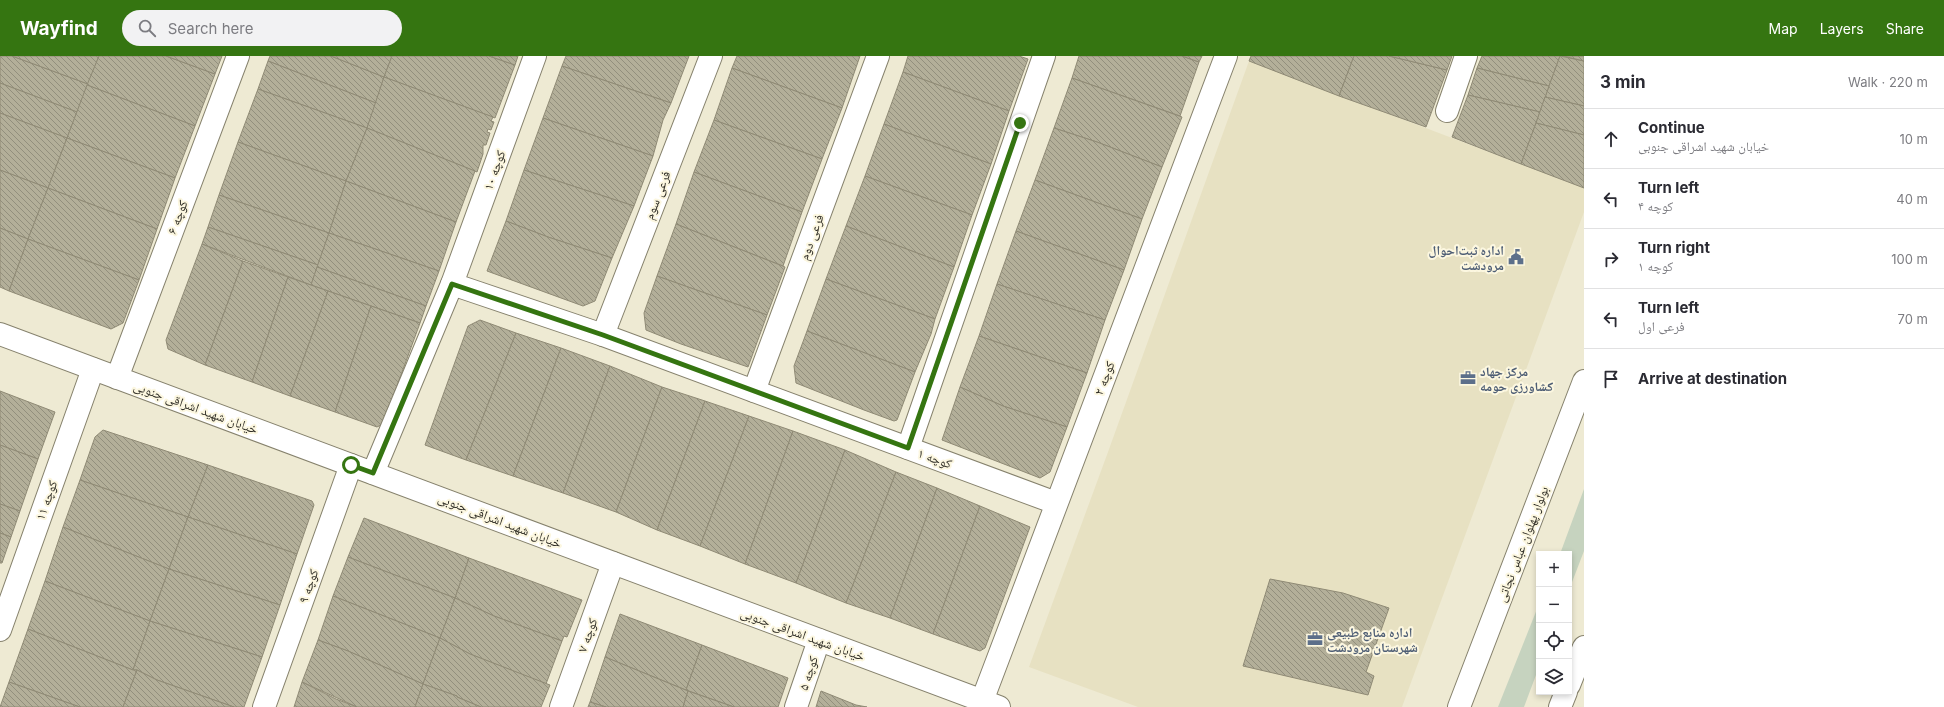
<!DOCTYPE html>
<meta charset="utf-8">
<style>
:root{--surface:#fff;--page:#f2f2f3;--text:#2b2b33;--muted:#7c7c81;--line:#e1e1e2;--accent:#357511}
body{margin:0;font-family:Inter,"Noto Naskh Arabic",sans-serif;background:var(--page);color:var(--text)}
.controls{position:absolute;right:12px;bottom:12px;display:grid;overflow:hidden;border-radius:0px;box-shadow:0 2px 6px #0003}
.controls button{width:36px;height:36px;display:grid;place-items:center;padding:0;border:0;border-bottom:1px solid var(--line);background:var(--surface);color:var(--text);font:20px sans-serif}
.stop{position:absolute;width:12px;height:12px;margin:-9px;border:3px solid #357511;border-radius:50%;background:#fff}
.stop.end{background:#357511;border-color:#fff;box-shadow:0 1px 4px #0008}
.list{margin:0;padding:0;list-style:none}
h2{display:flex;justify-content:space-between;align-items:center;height:52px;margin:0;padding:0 16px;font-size:17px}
h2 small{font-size:13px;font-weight:400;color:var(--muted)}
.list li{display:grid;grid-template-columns:26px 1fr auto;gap:12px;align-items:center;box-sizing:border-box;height:60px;padding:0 16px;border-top:1px solid var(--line)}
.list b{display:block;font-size:15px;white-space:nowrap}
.list p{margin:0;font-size:13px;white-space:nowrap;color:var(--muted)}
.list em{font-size:13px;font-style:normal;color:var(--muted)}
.icon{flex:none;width:22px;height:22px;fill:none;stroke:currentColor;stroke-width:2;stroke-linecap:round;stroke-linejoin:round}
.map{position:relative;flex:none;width:1584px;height:651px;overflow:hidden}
header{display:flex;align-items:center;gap:24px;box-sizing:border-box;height:56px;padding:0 20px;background:var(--accent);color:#fff}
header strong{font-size:19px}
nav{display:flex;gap:22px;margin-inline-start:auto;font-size:14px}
.search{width:280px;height:36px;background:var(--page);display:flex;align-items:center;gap:10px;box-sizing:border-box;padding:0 14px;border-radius:22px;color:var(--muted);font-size:15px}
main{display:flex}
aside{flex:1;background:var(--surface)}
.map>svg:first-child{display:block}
.built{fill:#e7e1c2}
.grass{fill:#c6d3bf}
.building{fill:url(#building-back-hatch);stroke:#8f8a75}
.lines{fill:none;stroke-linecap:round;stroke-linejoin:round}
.street-casing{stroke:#86826d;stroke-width:24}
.secondary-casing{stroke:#86826d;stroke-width:24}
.street{stroke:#fff;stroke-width:22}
.secondary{stroke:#fff;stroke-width:22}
.route{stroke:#357511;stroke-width:5}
.labels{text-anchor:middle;stroke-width:4;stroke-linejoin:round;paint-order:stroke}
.street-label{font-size:13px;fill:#323028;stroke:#fcf7e0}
.service-label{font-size:13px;font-weight:bold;fill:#4e5e75;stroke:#fcf7e0;text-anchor:start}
</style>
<header>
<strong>Wayfind</strong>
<div class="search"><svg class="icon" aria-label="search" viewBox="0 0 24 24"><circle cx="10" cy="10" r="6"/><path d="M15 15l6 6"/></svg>Search here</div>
<nav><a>Map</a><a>Layers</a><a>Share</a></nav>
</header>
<main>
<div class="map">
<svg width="1584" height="651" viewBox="0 0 1584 651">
<defs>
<pattern id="building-back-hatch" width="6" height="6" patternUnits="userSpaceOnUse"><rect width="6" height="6" fill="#b3af99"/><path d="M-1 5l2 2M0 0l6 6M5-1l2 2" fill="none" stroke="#928f7d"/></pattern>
</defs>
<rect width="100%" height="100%" fill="#eeead3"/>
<path class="built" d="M1249,5L1584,132V156L1402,651H1138L1029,611L1108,396Z"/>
<g class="grass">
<path d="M1584,433V495L1569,534V498H1560Z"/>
<path d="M1539,548V611L1524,651H1498Z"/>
</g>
<g class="building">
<path d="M0,0H12L88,28L77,56L0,27Z"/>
<path d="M12,0H99L88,28Z"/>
<path d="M99,0H166L215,18L195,70L87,29Z"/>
<path d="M166,0H222L215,18Z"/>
<path d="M270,0H331L384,21L376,47L268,5Z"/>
<path d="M331,0H392L384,21Z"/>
<path d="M392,0H489L515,9L495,62L384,21Z"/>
<path d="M489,0H518L515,9Z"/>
<path d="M566,0H689L671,47L562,10Z"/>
<path d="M737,0H860L842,52L732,12Z"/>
<path d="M908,0H1019L1028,3L1009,55L903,16Z"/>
<path d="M1079,0H1182L1199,6L1180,60L1072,22Z"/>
<path d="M1182,0H1202L1199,6Z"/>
<path d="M1251,0H1354L1339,40L1249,5Z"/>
<path d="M1354,0H1389L1447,14L1426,71L1339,40Z"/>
<path d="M1389,0H1452L1447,14Z"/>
<path d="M1482,0H1560L1549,30L1477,12Z"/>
<path d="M1560,0L1584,5V50L1545,41Z"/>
<path d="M1563,0H1584V5Z"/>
<path d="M268,5L376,47L367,72L258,33Z"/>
<path d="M562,10L671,47L663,64L653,100L543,62Z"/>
<path d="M732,12L842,52L822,103L714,64Z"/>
<path d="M1477,12L1549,30L1540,56L1468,39Z"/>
<path d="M903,16L1009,55L991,108L884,68Z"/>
<path d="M384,21L493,61L491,65L494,66L491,74L488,73L487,76L490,77L486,89H483V98L477,116L367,72Z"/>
<path d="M1072,22L1182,61L1162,111L1097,86L1054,72Z"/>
<path d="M0,27L77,56L67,82L0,57Z"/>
<path d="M87,29L195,70L175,122L67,82Z"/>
<path d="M258,33L367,72L346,125L238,86Z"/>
<path d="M1468,39L1540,56L1521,108L1452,81Z"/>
<path d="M1545,41L1584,50V79L1536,67Z"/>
<path d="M0,57L67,82L48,132L0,114Z"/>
<path d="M543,62L653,100L634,150L524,114Z"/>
<path d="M714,64L822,103L802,156L694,116Z"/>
<path d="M1536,67L1584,79V132L1521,108Z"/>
<path d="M884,68L991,108L972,159L865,120Z"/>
<path d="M367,72L475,115L456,166L346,125Z"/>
<path d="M1054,72L1097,86L1162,111L1142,163L1035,124Z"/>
<path d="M67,82L175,122L157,173L48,132Z"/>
<path d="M238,86L346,125L329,177L219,139Z"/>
<path d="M0,114L48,132L28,183L0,172Z"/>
<path d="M524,114L634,150L612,202L548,181L506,165Z"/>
<path d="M694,116L802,156L783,210L676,168Z"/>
<path d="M865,120L972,159L954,211L846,170Z"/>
<path d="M1035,124L1142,163L1124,214L1016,175Z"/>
<path d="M346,125L456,166L439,215L329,177Z"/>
<path d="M48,132L157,173L139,224L28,183Z"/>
<path d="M219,139L329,177L318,209L208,171Z"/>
<path d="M506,165L548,181L612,202L595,245L583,250L487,215Z"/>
<path d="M676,168L785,211L767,259L657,220Z"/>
<path d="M846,170L954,211L935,263L826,223Z"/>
<path d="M208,171L318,209L311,229L202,188Z"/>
<path d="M0,172L28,183L9,235L0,231Z"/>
<path d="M1016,175L1124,214L1105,264L997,228Z"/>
<path d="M329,177L439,215L426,250L317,211Z"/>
<path d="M28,183L139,224L123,267L111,273L9,235Z"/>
<path d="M202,188L243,205L205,309L168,293L166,284Z"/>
<path d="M243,205L288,221L252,326L205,309Z"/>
<path d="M317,211L426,250L420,267L311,229Z"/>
<path d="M657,220L767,259L748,311L681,288L646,274L644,257Z"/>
<path d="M288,221L328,235L290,340L252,326Z"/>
<path d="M826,223L935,263L931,278L915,316L807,275Z"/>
<path d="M997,228L1105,264L1087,317L979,280Z"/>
<path d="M328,235L371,250L335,356L290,340Z"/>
<path d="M371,250L420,267L383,368L377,371L335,356Z"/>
<path d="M480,264L516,277L466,404L425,389L468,270Z"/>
<path d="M807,275L915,316L897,364L894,365L864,354L796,327L794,310Z"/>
<path d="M516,277L561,292L513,420L466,404Z"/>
<path d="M979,280L1087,317L1067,371L1003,350L960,331Z"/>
<path d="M561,292L610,310L563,437L513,420Z"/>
<path d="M610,310L662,331L616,456L563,437Z"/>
<path d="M662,331L705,345L657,474L616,456Z"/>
<path d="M960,331L1003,350L1067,371L1050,416L1040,422L942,384Z"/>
<path d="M0,335L55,356L38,403L0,389Z"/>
<path d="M705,345L749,360L700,490L657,474Z"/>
<path d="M749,360L793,375L745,508L700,490Z"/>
<path d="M103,374L208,409L188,461L80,424L95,381Z"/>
<path d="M793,375L845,394L796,527L745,508Z"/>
<path d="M0,389L38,403L20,455L0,448Z"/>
<path d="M845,394L896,416L846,547L796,527Z"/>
<path d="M208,409L312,445L314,449L297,498L188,461Z"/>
<path d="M896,416L937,432L890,562L846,547Z"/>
<path d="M80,424L188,461L169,513L63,471Z"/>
<path d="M937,432L980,450L933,578L890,562Z"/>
<path d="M0,448L20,455L11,481L0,477Z"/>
<path d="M980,450L1030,471L985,592L980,595L933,578Z"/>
<path d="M188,461L297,498L280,549L169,513Z"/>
<path d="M364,462L469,502L455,542L348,501Z"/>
<path d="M63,471L169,513L150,565L45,525Z"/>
<path d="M0,477L11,481L2,507H0Z"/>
<path d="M348,501L455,542L440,582L333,540Z"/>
<path d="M469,502L582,544L567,581L564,580L562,585L494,560L455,542Z"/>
<path d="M169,513L280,549L262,601L150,565Z"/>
<path d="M1270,523L1343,537L1389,552L1366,616L1374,620L1368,639L1243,610Z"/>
<path d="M45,525L150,565L133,614L28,573Z"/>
<path d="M333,540L440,582L423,628L348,595L318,584Z"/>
<path d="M455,542L494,560L562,585L546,628L470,598L440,582Z"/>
<path d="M620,558L702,589L686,634L605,601Z"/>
<path d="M150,565L262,601L244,651H234L157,624L137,614H133Z"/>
<path d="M28,573L133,614H137L123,651H80L9,626Z"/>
<path d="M440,582L470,598L550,629L541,651H481L457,641V640L423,628Z"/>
<path d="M318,584L348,595L423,628L415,651H357L302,626Z"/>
<path d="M702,589L788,622L778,651H734L686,634Z"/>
<path d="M605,601L688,635L683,651H606L590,646Z"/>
<path d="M137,614L157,624L234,651H123Z"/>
<path d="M9,626L77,650L80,651H0Z"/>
<path d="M302,626L336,643L357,651H294Z"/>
<path d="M423,628L457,640V641L481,651H415Z"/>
<path d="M688,635L714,644L734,651H683Z"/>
<path d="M821,635L856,649L867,651H816Z"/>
<path d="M590,646L606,651H588Z"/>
</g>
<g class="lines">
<defs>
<g id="street">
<path d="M1447,55L1466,0"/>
<path d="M452,228L603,279L1056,447"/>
<path d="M0,278L999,651"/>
<path d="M603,279L711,0"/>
<path d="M117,322L238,0"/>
<path d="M754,335L878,0"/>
<path d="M908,392L1044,0"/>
<path d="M373,417L452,228L535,0"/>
<path d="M0,574L93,313"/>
<path d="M982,645L1226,0"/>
<path d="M264,651L351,409"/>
<path d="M561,651L613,507"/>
<path d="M796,651L819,584"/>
</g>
<g id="secondary">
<path d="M1569,629L1584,591"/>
<path d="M1459,651L1584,325"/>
<path d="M1560,651L1566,636"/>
</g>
</defs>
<use href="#street" class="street-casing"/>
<use href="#secondary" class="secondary-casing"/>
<use href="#street" class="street"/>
<use href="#secondary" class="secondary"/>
</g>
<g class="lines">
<path class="route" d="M351,409L373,417L452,228L603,279L908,392L1020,67"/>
</g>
<defs>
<symbol id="civic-bare" viewBox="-9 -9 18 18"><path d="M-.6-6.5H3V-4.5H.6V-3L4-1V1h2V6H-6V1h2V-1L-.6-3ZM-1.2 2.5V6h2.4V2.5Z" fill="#5c6f8a" stroke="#fcf7e0" stroke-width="2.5" paint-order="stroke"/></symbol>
<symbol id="office-bare" viewBox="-9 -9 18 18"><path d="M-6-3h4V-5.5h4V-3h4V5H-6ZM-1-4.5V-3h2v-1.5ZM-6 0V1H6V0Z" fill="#5c6f8a" stroke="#fcf7e0" stroke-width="2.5" paint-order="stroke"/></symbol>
</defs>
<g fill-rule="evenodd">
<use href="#civic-bare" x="1505" y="190" width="22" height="22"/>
<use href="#office-bare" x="1457" y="311" width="22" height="22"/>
<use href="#office-bare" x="1304" y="572" width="22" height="22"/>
</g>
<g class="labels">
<g class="street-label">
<text transform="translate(494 114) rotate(-70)" y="5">کوچه ۱۰</text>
<text transform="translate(657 139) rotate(-69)" y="5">فرعی سوم</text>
<text transform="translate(177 161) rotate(-69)" y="5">کوچه ۶</text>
<text transform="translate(811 181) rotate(-70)" y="5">فرعی دوم</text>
<text transform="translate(1104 322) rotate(-69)" y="5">کوچه ۲</text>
<text transform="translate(196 351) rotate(20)" y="5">خیابان شهید اشراقی جنوبی</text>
<text transform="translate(935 402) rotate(20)" y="5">کوچه ۱</text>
<text transform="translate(46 444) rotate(-70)" y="5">کوچه ۱۱</text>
<text transform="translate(500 464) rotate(21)" y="5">خیابان شهید اشراقی جنوبی</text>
<text transform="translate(1522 488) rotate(-69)" y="5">بولوار پهلوان عباس نجاتی</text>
<text transform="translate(308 530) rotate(-70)" y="5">کوچه ۹</text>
<text transform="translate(803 578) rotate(20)" y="5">خیابان شهید اشراقی جنوبی</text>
<text transform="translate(587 579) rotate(-70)" y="5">کوچه ۷</text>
<text transform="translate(808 617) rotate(-72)" y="5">کوچه ۵</text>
</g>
<g class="service-label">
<text x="1504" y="199" text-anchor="end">اداره ثبت‌احوال<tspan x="1504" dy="15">مرودشت</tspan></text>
<text x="1480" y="320">مرکز جهاد<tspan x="1480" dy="15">کشاورزی حومه</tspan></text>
<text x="1327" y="581">اداره منابع طبیعی<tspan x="1327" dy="15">شهرستان مرودشت</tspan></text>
</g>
</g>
</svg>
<div class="controls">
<button>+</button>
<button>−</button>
<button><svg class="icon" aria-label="locate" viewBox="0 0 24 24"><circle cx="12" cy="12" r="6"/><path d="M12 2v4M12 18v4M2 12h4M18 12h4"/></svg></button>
<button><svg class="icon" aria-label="layers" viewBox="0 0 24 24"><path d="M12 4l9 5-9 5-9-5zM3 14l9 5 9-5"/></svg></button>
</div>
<div class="stop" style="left:351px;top:409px"></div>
<div class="stop end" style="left:1020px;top:67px"></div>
</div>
<aside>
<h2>3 min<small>Walk · 220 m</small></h2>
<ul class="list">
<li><svg class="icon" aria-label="ahead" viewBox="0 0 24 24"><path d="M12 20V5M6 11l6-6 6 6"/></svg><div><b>Continue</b><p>خیابان شهید اشراقی جنوبی</p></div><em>10 m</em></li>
<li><svg class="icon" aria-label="left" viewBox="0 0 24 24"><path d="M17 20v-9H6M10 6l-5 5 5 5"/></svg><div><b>Turn left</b><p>کوچه ۴</p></div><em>40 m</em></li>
<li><svg class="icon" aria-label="right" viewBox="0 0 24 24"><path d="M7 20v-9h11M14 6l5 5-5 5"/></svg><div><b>Turn right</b><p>کوچه ۱</p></div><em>100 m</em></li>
<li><svg class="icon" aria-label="left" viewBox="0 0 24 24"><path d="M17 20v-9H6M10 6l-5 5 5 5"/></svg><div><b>Turn left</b><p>فرعی اول</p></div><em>70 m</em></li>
<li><svg class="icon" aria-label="arrive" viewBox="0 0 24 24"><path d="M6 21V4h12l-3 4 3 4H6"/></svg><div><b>Arrive at destination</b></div></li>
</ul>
</aside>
</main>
